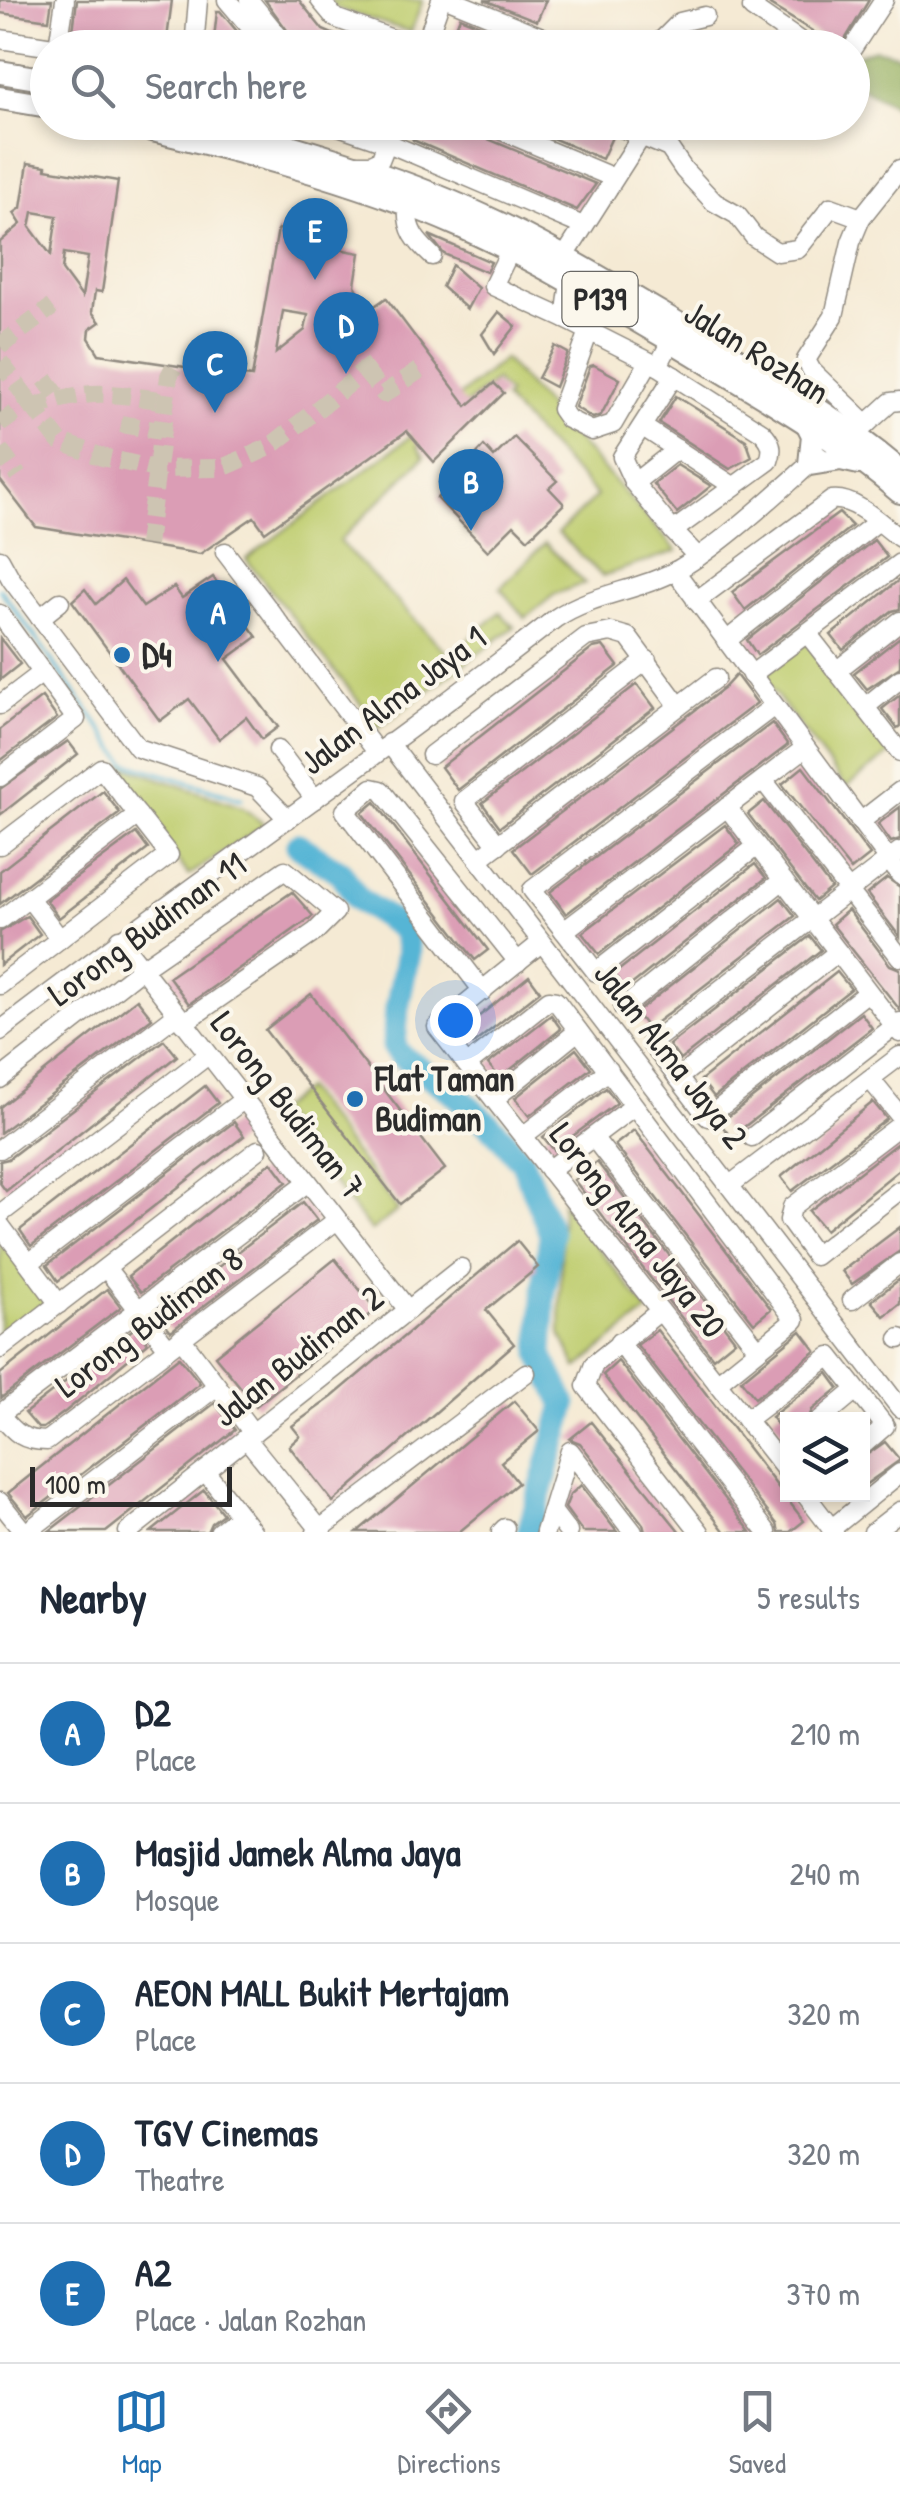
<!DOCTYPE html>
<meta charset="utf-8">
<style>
:root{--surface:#fff;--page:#f6f6f7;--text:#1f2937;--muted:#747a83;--line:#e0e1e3;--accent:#1f6fb2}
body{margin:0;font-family:"Patrick Hand",sans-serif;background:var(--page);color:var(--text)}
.controls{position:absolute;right:30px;bottom:30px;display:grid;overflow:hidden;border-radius:0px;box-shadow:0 5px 15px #0003}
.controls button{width:90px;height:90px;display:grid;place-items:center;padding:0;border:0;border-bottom:2px solid var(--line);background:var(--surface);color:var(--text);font:50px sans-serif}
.scale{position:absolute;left:30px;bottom:25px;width:202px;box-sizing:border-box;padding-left:10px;border:5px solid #2b2b2b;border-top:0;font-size:28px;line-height:35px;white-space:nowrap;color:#2b2b2b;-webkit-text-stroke:8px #fbf7ec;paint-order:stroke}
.you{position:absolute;left:455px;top:1020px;width:35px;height:35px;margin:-25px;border:8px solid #fff;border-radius:50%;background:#1a73e8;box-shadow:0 0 0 15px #1a73e833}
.badge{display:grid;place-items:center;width:65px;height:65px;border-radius:50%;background:var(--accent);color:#fff;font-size:32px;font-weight:700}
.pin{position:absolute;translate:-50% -82px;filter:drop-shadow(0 2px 5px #0008)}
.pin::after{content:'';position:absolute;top:52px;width:35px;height:30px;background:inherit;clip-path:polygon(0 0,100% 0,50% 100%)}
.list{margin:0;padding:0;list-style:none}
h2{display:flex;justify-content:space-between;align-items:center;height:130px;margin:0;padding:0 40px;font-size:42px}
h2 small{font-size:32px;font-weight:400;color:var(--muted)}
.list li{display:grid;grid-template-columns:65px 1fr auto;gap:30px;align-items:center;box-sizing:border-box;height:140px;padding:0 40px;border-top:2px solid var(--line)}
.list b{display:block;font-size:38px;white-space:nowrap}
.list p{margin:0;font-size:32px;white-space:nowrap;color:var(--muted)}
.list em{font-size:32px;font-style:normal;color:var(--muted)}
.icon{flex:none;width:55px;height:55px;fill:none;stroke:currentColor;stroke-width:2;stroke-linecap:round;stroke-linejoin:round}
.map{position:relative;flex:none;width:900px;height:1532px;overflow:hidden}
.search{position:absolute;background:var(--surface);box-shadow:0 5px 15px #0003;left:30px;right:30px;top:30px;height:110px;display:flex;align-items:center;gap:25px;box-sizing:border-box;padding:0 35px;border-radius:55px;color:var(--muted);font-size:38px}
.sheet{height:830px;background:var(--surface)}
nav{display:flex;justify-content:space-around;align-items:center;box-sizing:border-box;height:140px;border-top:2px solid var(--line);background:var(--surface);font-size:28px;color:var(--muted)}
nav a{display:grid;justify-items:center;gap:5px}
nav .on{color:var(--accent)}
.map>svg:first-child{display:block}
.green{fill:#bfcd6f;stroke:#757c4d;stroke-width:2.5}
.forest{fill:#97b062;stroke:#616e46;stroke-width:2.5}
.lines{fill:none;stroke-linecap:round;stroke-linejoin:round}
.stream{stroke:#56b5d5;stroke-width:4}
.river{stroke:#56b5d5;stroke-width:25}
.building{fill:#db9db5;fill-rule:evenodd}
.minor-tunnel{stroke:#cdc4b2;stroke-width:18;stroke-dasharray:18 9;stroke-linecap:butt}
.minor-casing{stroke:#908a80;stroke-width:21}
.major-casing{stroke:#908a80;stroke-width:26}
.minor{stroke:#fff;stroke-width:18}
.major{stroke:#fff;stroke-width:22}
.poi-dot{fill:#1f6fb2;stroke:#fbf7ec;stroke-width:4}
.labels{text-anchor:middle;stroke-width:8;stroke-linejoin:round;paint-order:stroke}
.shield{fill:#fbf7ec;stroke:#696865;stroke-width:2.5}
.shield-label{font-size:32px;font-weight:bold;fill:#2b2b2b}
.street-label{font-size:35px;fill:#2b2b2b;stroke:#fbf7ec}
.poi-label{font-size:35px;font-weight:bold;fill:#2b2b2b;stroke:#fbf7ec;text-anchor:start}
</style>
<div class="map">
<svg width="900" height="1532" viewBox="0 0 900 1532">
<rect width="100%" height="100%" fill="#fbf7ec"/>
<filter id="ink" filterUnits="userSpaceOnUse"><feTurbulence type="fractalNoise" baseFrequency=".01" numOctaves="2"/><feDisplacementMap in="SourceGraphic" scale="20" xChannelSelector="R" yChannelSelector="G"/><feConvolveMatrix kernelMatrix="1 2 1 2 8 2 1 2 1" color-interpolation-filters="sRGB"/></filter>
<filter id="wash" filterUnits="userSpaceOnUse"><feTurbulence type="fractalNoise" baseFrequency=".0048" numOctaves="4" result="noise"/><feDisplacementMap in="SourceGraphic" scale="40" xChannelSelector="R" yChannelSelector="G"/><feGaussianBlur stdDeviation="2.25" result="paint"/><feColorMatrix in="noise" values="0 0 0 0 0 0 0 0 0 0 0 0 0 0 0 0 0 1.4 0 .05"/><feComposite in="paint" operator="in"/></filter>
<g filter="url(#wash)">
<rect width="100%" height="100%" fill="#f5ead4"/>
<g class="green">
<path d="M329,0H423L411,32L335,8Z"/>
<path d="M504,359L677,551L602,576L558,533L597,496L504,399L508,394L495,380L417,446L424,457L339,541L450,656L500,612L514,627L379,727L246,559L403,442Z"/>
<path d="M545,543L585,583L555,594L525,618L500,588Z"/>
<path d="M808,641L892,752L846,787L762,676Z"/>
<path d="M123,766L242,807L265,825L189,875L111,775Z"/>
<path d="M305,1089L398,1210L371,1231L277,1110Z"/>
<path d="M562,1202L648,1311L577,1368L560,1332Z"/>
<path d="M0,1233L51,1299L0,1340Z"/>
</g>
<path class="forest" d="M875,49L900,55V108L853,83L852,56Z"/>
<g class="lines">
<path class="stream" d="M0,589L126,763L242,799"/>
<path class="river" d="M298,845L341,873L358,899L404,930L408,953L397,1008L394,1046L401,1056L453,1092L496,1131L522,1161L551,1234L544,1289L541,1355L565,1405L529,1532"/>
</g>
<g id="blocks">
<g class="building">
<path d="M0,0H52L49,20L0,13Z"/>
<path d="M77,0H172L166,47L73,31Z"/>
<path d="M265,0H299L323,30L365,48H300Z"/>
<path d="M484,0H546L537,21Z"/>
<path d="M773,0H869L840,48L770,5Z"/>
<path d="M217,11H220L251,48H213Z"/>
<path d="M460,17L527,44L526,48H448Z"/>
<path d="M412,122H469L476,134L596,184L577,210L413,140L409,130Z"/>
<path d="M514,122H582L612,137L602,159Z"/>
<path d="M28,163L46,166V169L118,181L102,292L95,291L92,312L100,322L90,329L89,338L99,354L252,377L278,229L296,232L295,241L360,253L355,285L369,310L386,298L467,406L494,383L504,393L434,462L407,431L265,532L254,517L200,554L36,527L0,480V242L21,224L14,213L21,208ZM33,212L57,216L51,255L30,227ZM64,253L88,257L82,297L62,270ZM283,311L308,315L305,330L276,353Z"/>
<path d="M429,235L491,262L486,272L444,254Z"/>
<path d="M452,265L478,288L467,309L442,287Z"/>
<path d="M499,312L516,326L494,354L482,334Z"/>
<path d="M555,346L568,353L555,387L538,378Z"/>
<path d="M594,365L620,379L601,415L593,418L575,407L590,366Z"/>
<path d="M676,396L746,440L752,457L730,469L659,423Z"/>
<path d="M514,437L557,481L549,488L564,504L528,539L514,525L488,551L437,498L450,485L455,490L480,466L473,458L484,446L494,457Z"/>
<path d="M677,465L711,486L677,513L653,484Z"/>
<path d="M839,513L852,526L745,610L732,592Z"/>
<path d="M874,540L887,557L757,655L747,640Z"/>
<path d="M213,577L257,637L227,659L278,727L262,739L246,717L219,739L189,699L160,721L72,601L85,589L96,604L123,580L143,607L174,587L182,598Z"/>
<path d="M900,579V609L892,611L843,650L831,635Z"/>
<path d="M900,637V667L867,689L854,673Z"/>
<path d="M0,638L20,664L0,680Z"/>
<path d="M603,646L618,666L458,790L441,767L593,648Z"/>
<path d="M736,675L757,703L532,874L513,849L724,688Z"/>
<path d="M637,684L655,708L500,827L482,803Z"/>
<path d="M900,695V726L897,728L882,709Z"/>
<path d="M42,697L57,718L0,761V729Z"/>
<path d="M772,723L788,745L566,914L550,892Z"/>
<path d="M68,741L78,754L0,815V789Z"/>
<path d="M803,767L870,855L851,870L782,784Z"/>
<path d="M103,791L120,813L0,904V871Z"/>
<path d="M764,801L831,888L815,901L748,814Z"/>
<path d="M375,802L488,950L475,960L362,813Z"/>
<path d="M900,807V839L891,842L878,824Z"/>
<path d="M725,825L739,844L599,954L582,933Z"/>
<path d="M136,833L148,849L59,918L46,900Z"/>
<path d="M755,864L766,878L626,989L614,974Z"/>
<path d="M887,878L900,887V937L867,894Z"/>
<path d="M292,892L313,916L189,1004L169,977Z"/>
<path d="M781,898L795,916L648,1029L636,1013Z"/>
<path d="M848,910L890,965L900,969V1010L832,924Z"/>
<path d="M27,916L40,934L0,965V932Z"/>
<path d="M810,936L821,950L680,1060L669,1045Z"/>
<path d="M837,972L851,989L714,1097L701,1080Z"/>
<path d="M529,976L540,991L473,1044L462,1030Z"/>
<path d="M311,994L445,1169L400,1204L265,1030Z"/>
<path d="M137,999L152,1018L0,1133V1107Z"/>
<path d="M861,1013L872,1028L744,1127L733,1140L720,1123Z"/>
<path d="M551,1015L561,1029L500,1078L488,1064Z"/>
<path d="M164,1040L177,1056L6,1191L0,1183V1161L8,1159Z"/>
<path d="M576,1049L591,1068L529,1116L515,1098Z"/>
<path d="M205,1086L218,1103L31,1246L20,1230Z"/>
<path d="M606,1088L617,1103L554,1150L543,1137Z"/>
<path d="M873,1102L887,1119L792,1191L781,1177Z"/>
<path d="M234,1122L244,1136L58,1281L47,1265Z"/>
<path d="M634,1130L771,1309L754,1323L615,1145Z"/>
<path d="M900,1141V1169L825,1230L809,1211Z"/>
<path d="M272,1162L287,1182L141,1292L128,1276Z"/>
<path d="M597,1162L735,1340L713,1358L574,1180Z"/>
<path d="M303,1202L317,1220L171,1331L157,1314Z"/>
<path d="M900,1227V1251L852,1284L842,1271Z"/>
<path d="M517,1241L538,1267L486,1310L514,1344L333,1502L289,1446L300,1436L292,1426L332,1397Z"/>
<path d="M335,1259L376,1310L256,1406L215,1356Z"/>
<path d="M900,1279V1304L884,1316L871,1301Z"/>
<path d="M107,1289L121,1307L1,1398L0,1374Z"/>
<path d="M136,1327L148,1343L66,1411L43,1428H38L25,1413Z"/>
<path d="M657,1330L804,1521L790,1532H779L777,1524L637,1345Z"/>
<path d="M801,1331L816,1351L755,1398L741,1380Z"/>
<path d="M179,1357L200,1383L27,1516L8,1493Z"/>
<path d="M618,1361L751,1532H725L603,1375Z"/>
<path d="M828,1373L839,1388L812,1410L808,1420H788V1438L771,1417Z"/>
<path d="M514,1401L539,1431L501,1462L518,1483L459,1532H357Z"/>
<path d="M215,1403L235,1430L106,1532H48Z"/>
<path d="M591,1422L680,1532H645L643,1524L580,1443L570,1439Z"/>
<path d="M885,1442L900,1460L862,1487V1458Z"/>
<path d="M581,1485L617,1532H583L579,1527L565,1508L570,1495Z"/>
<path d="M204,1490L223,1514L211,1523L207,1532H151Z"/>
</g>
</g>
</g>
<g filter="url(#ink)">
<use href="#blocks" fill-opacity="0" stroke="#908a80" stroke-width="2.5"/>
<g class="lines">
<g class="minor-tunnel">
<path d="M0,346L52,307"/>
<path d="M0,362L59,441L102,457L155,469L222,468L270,447L365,371L337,334"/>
<path d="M365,371L384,394L421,369"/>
<path d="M33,407C90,389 107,392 165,401"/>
<path d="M0,424L61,379"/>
<path d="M121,424L160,431"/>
<path d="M0,450L18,476"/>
<path d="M147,545L169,376L175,365"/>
</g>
<defs>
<g id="minor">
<path d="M227,0L268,48"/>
<path d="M249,0L288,48"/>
<path d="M320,0L335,18L417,48"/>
<path d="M451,0L569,48"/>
<path d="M757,0L752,8L810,48"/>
<path d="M0,39L60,48"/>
<path d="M58,47L65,0"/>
<path d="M194,48L198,0"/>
<path d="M424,48L441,0"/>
<path d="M649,48L658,44L680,22L705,16"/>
<path d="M852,49L884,0"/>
<path d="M327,122L388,143L583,226"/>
<path d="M481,122L614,178"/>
<path d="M608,122L669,148L684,170L714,202L737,215L754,237L777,252L798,249L831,207L861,218"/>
<path d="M353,164H371L380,160L395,122"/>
<path d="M408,207C406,230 416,241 432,256"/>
<path d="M510,251L493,286L565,319"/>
<path d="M565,256L641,137"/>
<path d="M570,282L565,319L658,366L671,341"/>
<path d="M589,331L561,409L568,419L592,431L613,424L649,362"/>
<path d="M658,366L762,432C771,441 774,448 769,461L673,531L698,557"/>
<path d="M867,424L812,371L806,360L834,316L851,242L861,218L900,169"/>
<path d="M643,427L733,486"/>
<path d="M860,430L891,402L900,401"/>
<path d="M634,483L677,449"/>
<path d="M673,531L634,483L622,457L674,376"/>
<path d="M225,552L377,752"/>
<path d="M0,559L11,579L138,748L257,787L288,819"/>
<path d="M675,571L900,875"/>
<path d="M696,601L832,500C855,497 882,525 900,538"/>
<path d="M0,614L76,719L0,777"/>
<path d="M40,618L60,602"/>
<path d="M807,633L900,752"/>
<path d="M726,641L877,522"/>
<path d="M836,671L900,621"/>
<path d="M751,675L900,563"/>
<path d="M0,705L42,673"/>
<path d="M865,707L900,679"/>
<path d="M389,743L900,1408"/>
<path d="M278,750L315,799"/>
<path d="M431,755L586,637L611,632L628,637L679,706"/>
<path d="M763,780L900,957"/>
<path d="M727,807L900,1033"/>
<path d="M860,822L900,791"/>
<path d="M0,845L101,768L169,855L0,985"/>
<path d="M498,845L464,801L647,660"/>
<path d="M757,846L596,972L532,890L774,706"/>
<path d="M479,859L716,678"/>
<path d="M29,898L60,939"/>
<path d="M0,920L138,815"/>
<path d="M564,931L805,748"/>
<path d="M119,939L408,1310"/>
<path d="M542,942L437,1027L788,1473"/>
<path d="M483,991L345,811L372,788L381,790L518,962"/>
<path d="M868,992L708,1117L651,1043L900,851"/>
<path d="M623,1008L783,880"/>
<path d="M0,1031C183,890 374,761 556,618C593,593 640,591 679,569C723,544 780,490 819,456"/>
<path d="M467,1065L549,1000L556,1001L795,1320L717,1383"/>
<path d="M678,1078L838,952"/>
<path d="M0,1079L141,969L285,870L335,912L315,932L183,1023"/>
<path d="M870,1079L900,1116"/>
<path d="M494,1099L578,1031"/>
<path d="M900,1125L792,1207L789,1220L815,1256L900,1190"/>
<path d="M523,1136L609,1070"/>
<path d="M593,1137L758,1349"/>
<path d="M752,1137L900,1022"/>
<path d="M0,1149L176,1015"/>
<path d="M549,1170L634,1106"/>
<path d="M730,1185L900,1056"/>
<path d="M0,1214L208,1055"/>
<path d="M0,1225L59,1304"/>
<path d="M29,1263L243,1100"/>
<path d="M106,1268L168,1348"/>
<path d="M852,1300L900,1263"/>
<path d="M660,1311L594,1364L586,1386L700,1532"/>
<path d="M181,1338L253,1433"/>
<path d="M899,1339L900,1338"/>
<path d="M619,1342L767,1532"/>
<path d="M0,1349L258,1150"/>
<path d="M0,1414L308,1182"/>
<path d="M0,1415C15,1433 23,1441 47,1441L337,1220"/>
<path d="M746,1420L830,1356L885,1426L862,1446"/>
<path d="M820,1420L856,1390"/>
<path d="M246,1438L322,1532"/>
<path d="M205,1471L253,1532"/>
<path d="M805,1494L834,1532"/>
<path d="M0,1502L24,1532"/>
<path d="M552,1511L568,1532"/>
<path d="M831,1529L900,1473"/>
<path d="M27,1532L217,1386"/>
<path d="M128,1532L461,1268"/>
<path d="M219,1532L240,1516"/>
<path d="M316,1532L526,1373"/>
<path d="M501,1532L505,1528"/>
<path d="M545,1532L570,1451L633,1532"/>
<path d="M873,1532L900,1511"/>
</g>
<g id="major">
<path d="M0,72L48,80"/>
<path d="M0,98L48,106"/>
<path d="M119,122C234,149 352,178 460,226C543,263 621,311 699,357C768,399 839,439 900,492"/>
<path d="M206,122C306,150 406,178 500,224C566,256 628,294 692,332C764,374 836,417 900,471"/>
<path d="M807,423L813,435L810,464L841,459L859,463"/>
</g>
</defs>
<use href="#minor" class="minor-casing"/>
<use href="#major" class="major-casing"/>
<use href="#minor" class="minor"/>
<use href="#major" class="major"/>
</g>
</g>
<g class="poi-dot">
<circle cx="122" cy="655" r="10"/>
<circle cx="355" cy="1099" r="10"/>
</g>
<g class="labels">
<rect class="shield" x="562.5" y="272" width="75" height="54" rx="8"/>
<g class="shield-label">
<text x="600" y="310">P139</text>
</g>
<g class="street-label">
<text transform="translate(757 352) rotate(32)" y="12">Jalan Rozhan</text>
<text transform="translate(393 700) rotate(-37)" y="12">Jalan Alma Jaya 1</text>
<text transform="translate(147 929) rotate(-36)" y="12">Lorong Budiman 11</text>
<text transform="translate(671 1055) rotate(52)" y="12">Jalan Alma Jaya 2</text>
<text transform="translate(288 1105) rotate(52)" y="12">Lorong Budiman 7</text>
<text transform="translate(638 1230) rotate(52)" y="12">Lorong Alma Jaya 20</text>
<text transform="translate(149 1322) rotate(-37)" y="12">Lorong Budiman 8</text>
<text transform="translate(298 1356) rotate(-38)" y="12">Jalan Budiman 2</text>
</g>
<g class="poi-label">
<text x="142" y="667">D4</text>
<text x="375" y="1091">Flat Taman<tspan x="375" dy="40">Budiman</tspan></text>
</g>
</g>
</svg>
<div class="controls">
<button><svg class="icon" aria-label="layers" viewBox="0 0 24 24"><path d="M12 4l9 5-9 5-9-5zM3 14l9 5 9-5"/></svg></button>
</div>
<div class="scale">100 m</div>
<div class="you"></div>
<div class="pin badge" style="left:218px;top:662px">A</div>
<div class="pin badge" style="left:471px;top:531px">B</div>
<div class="pin badge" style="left:215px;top:413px">C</div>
<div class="pin badge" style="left:346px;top:374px">D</div>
<div class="pin badge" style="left:315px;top:280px">E</div>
<div class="search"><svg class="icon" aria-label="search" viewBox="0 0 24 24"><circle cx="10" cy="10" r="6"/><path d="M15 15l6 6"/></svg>Search here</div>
</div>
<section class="sheet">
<h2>Nearby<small>5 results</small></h2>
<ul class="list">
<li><span class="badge">A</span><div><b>D2</b><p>Place</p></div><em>210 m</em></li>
<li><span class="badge">B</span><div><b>Masjid Jamek Alma Jaya</b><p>Mosque</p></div><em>240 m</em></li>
<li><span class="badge">C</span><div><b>AEON MALL Bukit Mertajam</b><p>Place</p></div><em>320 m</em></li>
<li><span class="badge">D</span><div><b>TGV Cinemas</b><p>Theatre</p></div><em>320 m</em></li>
<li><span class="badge">E</span><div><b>A2</b><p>Place · Jalan Rozhan</p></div><em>370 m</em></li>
</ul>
</section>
<nav>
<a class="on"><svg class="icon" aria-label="map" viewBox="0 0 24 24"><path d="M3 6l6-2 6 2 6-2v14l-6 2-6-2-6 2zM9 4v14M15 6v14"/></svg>Map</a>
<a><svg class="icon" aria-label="directions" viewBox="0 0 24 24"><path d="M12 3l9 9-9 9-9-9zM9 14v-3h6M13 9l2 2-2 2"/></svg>Directions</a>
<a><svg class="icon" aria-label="saved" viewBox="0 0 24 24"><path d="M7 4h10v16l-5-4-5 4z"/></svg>Saved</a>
</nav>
